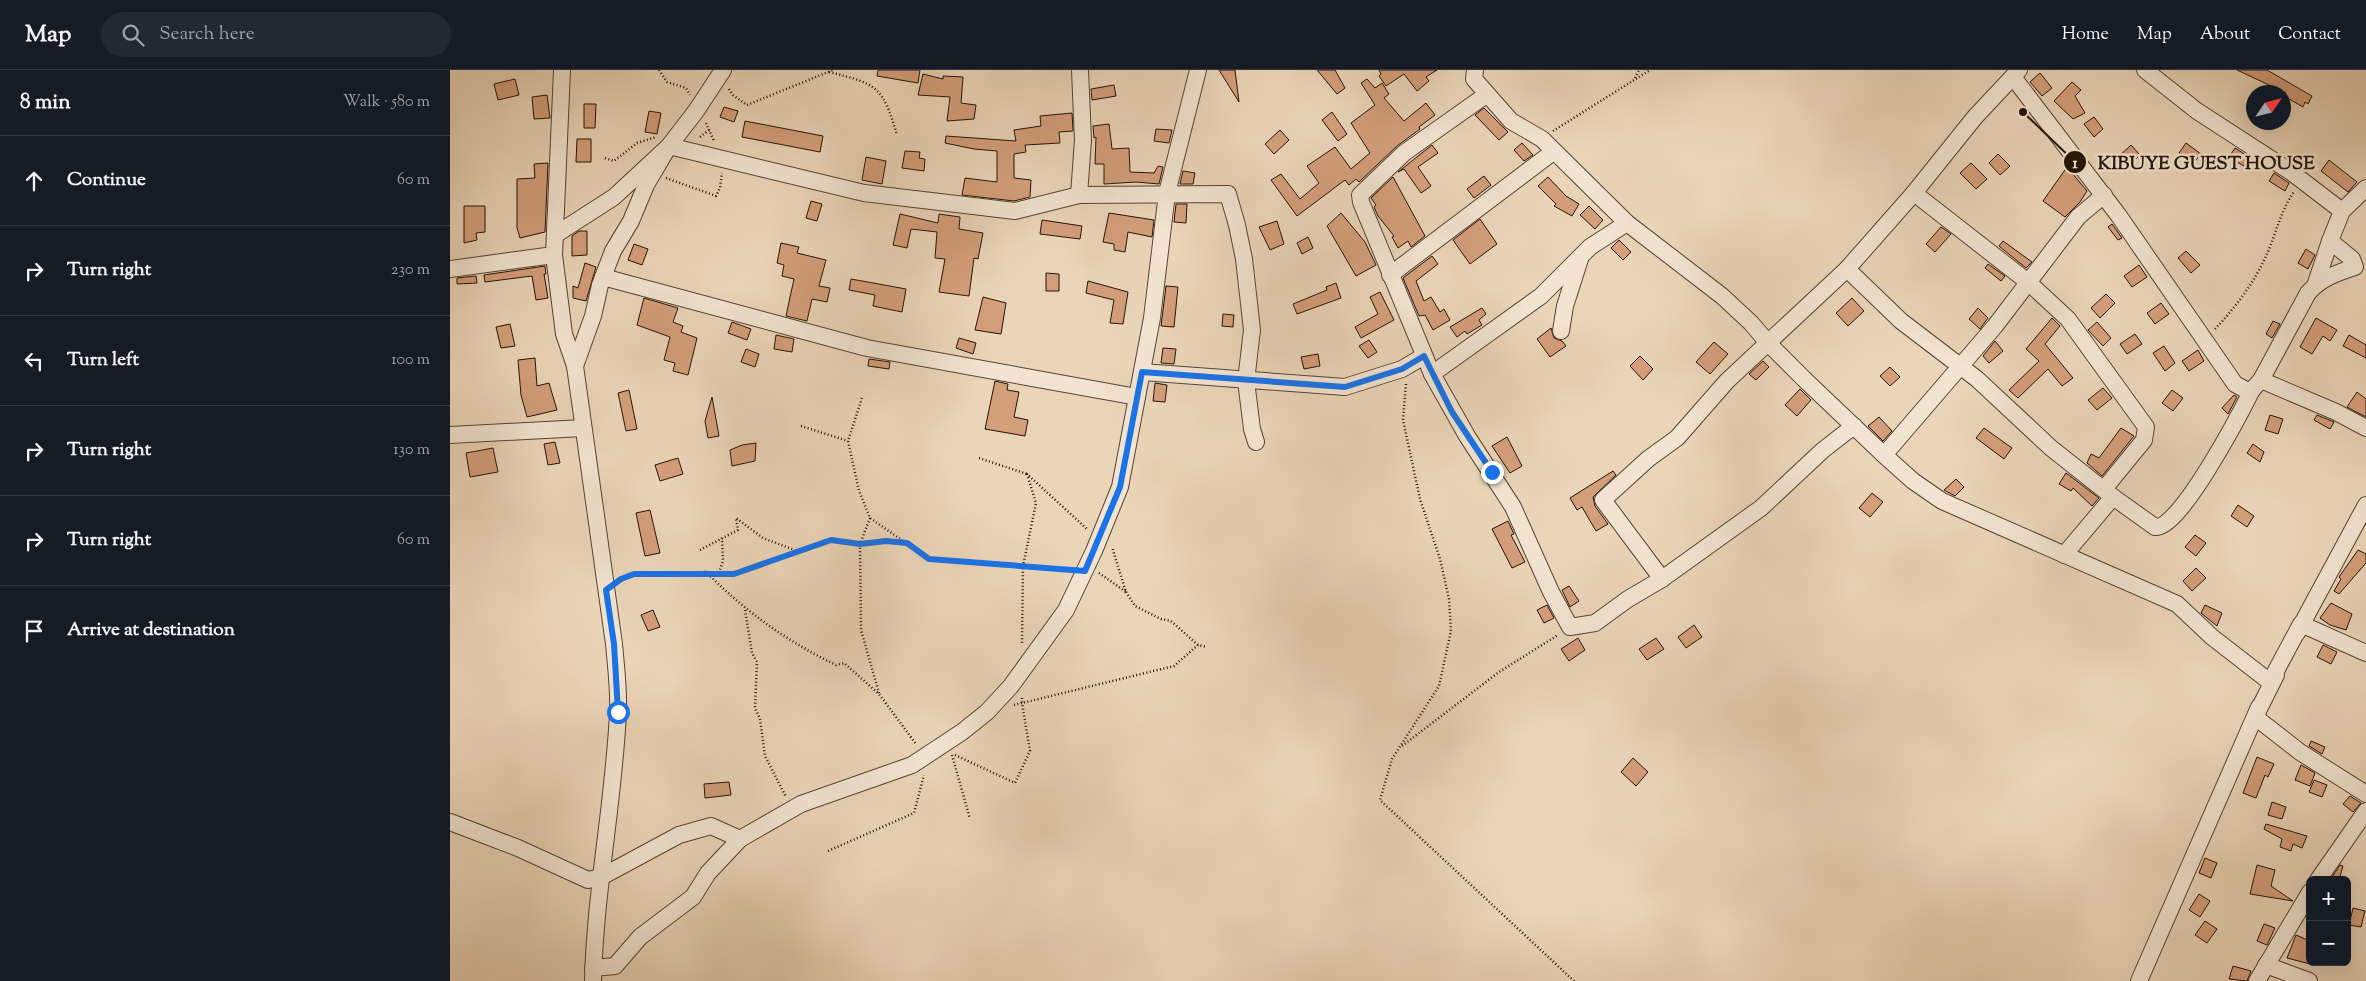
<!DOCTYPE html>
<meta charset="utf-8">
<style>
:root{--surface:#171b24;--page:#242831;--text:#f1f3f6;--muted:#9ea1a6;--line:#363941}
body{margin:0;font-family:"Sorts Mill Goudy",serif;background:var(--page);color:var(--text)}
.controls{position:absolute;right:15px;bottom:15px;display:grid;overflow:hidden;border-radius:8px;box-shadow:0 5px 20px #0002}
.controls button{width:45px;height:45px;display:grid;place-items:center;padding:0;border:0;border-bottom:1px solid var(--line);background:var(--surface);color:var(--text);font:25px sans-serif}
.compass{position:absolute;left:1796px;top:15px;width:45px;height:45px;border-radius:50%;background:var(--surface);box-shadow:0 5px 20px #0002;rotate:55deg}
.stop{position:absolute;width:15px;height:15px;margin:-11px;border:4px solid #1a73e8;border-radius:50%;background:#fff}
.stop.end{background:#1a73e8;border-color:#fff;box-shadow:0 1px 5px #0008}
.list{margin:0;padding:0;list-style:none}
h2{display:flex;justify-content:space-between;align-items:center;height:65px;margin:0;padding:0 20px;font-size:21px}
h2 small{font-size:16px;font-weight:400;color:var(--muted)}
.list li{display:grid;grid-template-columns:32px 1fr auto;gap:15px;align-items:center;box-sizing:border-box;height:90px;padding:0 20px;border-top:1px solid var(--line)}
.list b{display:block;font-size:19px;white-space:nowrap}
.list em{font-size:16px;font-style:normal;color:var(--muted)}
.icon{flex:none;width:28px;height:28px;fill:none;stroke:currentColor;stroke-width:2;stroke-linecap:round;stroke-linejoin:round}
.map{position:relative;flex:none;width:1916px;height:911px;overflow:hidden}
header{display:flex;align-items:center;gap:30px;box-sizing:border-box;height:70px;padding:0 25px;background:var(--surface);border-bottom:1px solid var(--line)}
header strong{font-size:24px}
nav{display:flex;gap:28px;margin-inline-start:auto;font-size:18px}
.search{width:350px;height:45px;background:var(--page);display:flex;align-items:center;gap:12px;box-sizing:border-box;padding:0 18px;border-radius:28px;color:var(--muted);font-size:19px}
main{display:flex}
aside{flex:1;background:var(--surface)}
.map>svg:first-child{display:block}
.building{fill:#d49e7a;stroke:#231408}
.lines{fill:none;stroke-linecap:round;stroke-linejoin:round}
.minor-casing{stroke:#554434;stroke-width:18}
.path{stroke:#231408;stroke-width:2.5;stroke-dasharray:1 2.5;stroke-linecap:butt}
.minor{stroke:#f2e4d1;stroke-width:16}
.route{stroke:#1a73e8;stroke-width:6}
.leader{fill:none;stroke:#231408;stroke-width:2}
.callout-dot{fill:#231408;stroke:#f2e4d1;stroke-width:2}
.mark-label{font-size:15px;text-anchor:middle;font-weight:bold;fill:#fff}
.callout-label{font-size:19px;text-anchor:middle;font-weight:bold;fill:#231408;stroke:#f2e4d1;stroke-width:5;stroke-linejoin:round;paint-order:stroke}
</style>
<header>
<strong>Map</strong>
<div class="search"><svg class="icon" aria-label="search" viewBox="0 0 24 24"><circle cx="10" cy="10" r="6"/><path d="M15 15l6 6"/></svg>Search here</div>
<nav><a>Home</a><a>Map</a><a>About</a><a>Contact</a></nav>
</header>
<main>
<aside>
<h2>8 min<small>Walk · 580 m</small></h2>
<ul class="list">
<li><svg class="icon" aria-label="ahead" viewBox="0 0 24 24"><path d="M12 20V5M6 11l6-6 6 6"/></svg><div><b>Continue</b></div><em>60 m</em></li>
<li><svg class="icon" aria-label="right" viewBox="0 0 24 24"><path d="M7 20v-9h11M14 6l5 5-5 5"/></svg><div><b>Turn right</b></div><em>230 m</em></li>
<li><svg class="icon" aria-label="left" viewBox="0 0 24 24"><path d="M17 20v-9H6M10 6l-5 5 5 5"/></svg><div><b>Turn left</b></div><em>100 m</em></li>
<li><svg class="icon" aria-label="right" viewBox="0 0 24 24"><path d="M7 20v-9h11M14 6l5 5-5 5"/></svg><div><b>Turn right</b></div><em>130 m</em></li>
<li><svg class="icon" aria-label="right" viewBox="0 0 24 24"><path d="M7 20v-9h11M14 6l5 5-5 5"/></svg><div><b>Turn right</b></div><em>60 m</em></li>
<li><svg class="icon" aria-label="arrive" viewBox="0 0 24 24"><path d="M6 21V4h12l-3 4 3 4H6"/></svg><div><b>Arrive at destination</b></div></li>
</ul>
</aside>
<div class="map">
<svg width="1916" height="911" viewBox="0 0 1916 911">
<rect width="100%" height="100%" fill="#ebd5b8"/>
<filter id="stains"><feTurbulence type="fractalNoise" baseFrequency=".004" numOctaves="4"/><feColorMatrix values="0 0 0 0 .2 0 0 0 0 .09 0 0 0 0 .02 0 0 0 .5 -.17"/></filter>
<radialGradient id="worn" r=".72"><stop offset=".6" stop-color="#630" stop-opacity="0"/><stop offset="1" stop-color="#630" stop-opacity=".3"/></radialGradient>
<g class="building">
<path d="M428,0H470L468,13L427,6Z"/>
<path d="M769,0H785L789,32Z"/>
<path d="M867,0H885L895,18L887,24Z"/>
<path d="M929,0H987L976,7L979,11L967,21L954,4L936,16L929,6L931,4Z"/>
<path d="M1787,0H1817L1862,26L1858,34L1855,32L1853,37L1834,26L1836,23Z"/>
<path d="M1590,3L1602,18L1592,26L1580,12Z"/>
<path d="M473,4L493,9V6L513,7L511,33L526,35L524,49L497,51L500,27L468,25Z"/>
<path d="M65,9L69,25L48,30L44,14Z"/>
<path d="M917,9L925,18L932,13L939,24L934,28L954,51L976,33L985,45L969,57L970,59L947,76L909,112L906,109L899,115L895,110L847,146L821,110L831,104L850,129L869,113L857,96L885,77L901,99L920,83L901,53L925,35L911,13Z"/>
<path d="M1622,12L1631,20L1625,26L1635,43L1623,49L1604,31Z"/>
<path d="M664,15L666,26L642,30L641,19Z"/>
<path d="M97,25L100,48L84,49L82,27Z"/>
<path d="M134,34H146L145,58H134Z"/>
<path d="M274,37L288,41L284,52L270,47Z"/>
<path d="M1034,38L1058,62L1049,70L1025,45Z"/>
<path d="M199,41L211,43L207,64L195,62Z"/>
<path d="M882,42L897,64L888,71L872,50Z"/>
<path d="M622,43L623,61L609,62L610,73L575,75L576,82L564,84V108L581,110L580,127L564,131L512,125L515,108L547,112V81L524,79L495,73L496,66L566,71L564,60L591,56L590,46Z"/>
<path d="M1644,47L1653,59L1644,67L1634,54Z"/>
<path d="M295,51L373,66L370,82L292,67Z"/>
<path d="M659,54L662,79L679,78L680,102L704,103L708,96L713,97L709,114L686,112L654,114V94H645L646,67L644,68L643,56Z"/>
<path d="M706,59L722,60L719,73L704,71Z"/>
<path d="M830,60L839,70L824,84L815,74Z"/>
<path d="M127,69H141V92H126Z"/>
<path d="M1072,73L1083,85L1074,91L1064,80Z"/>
<path d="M1736,73L1751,84L1743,94L1729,83Z"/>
<path d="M982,75L988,83L968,97L981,116L971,123L954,99L948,102Z"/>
<path d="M1681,75L1690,85L1676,98L1667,88Z"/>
<path d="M1785,78L1802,89L1797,98L1779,87Z"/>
<path d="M455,81L470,82L469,88L475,89L474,101L452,98Z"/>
<path d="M1548,84L1560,96L1550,105L1539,93Z"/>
<path d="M416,87L436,91L432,114L412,110Z"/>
<path d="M1879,90L1907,112L1898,122L1871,101Z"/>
<path d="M98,93L95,162L70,168L67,158V109L85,108L84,94Z"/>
<path d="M1521,93L1537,109L1526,119L1510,103Z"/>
<path d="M1617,97L1637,121L1630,132L1615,147L1593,131Z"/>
<path d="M733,101L745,103L743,114H730Z"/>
<path d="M1824,103L1839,113L1835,121L1819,111Z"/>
<path d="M1034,106L1041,115L1024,128L1017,119Z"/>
<path d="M943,107L975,166L961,177L958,171L948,178L942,167L944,166L928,146L924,137L926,135L921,128Z"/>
<path d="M1098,107L1116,126L1129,134L1122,146L1104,136L1106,134L1088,116Z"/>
<path d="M361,131L372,134L367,151L356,148Z"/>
<path d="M726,134H737L736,153L724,152Z"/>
<path d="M14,136H35V162L26,163L27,170L14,173Z"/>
<path d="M1139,136L1153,150L1145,159L1130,145Z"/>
<path d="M659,143L704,150L702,167L678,162L675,182L664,180V174L653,172Z"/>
<path d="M891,143L915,172L926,195L906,206L877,156Z"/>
<path d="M450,144L488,153L489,144L510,147L509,159L533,163L528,189L524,188L519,226L489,222L495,189L485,188L487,162L461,159L457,178L443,175Z"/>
<path d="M1030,149L1047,174L1020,194L1003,170Z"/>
<path d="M592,150L632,156L630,169L590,164Z"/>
<path d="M827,151L834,174L820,180L809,157Z"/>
<path d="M1662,154L1672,168L1668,170L1658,157Z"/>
<path d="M1491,157L1501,164L1485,182L1476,174Z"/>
<path d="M129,161H137V185L122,186V166Z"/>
<path d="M858,167L863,178L852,184L847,173Z"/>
<path d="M1169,170L1181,182L1173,190L1161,178Z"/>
<path d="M1553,171L1582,192L1576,198L1549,176Z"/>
<path d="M331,173L349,177L347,183L376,190L369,216L380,218L377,232L362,229L357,251L336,246L344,209L332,206L334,195L327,193Z"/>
<path d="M184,174L198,179L192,195L178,190Z"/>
<path d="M1856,179L1865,185L1858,199L1848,193Z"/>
<path d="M1736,181L1750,195L1741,203L1728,188Z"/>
<path d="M982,186L988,194L966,211L974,231L981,227L990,242L994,239L1000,250L983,260L975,245L969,246L953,208Z"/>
<path d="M135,193L146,197L136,231L123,228V216L128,218Z"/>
<path d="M1538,194L1555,206L1551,211L1535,198Z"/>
<path d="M1689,195L1697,207L1682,217L1674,206Z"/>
<path d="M95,196L96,204H94L98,228L86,230L82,206L35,212L34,205Z"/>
<path d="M596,203L609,204V221H596Z"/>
<path d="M26,206L27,213L7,214V208Z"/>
<path d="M401,209L456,219L452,242L423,236L425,225L399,220Z"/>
<path d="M638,211L678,222L673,254L660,253L664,230L636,223Z"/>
<path d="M886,213L891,228L847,244L843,234L877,220L876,217Z"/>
<path d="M716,216L728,217L724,257L711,256Z"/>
<path d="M930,222L944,250L911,268L905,257L928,244L920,227Z"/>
<path d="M1656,224L1665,233L1650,248L1641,238Z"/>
<path d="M533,227L556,233L551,264L525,260Z"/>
<path d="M194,228L228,238L223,252L233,256L231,262L247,268L238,305L223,301L225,293L214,290L220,267L187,255Z"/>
<path d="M1402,228L1414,241L1398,256L1386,243Z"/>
<path d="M1711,233L1719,244L1705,254L1697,243Z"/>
<path d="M1032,238L1036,244L1029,250L1032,255L1017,264L1015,261L1007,267L1000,257Z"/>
<path d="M1528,238L1538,248L1530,259L1519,249Z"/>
<path d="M773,244L784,245L783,257L772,256Z"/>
<path d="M1602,248L1610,256L1595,274L1623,308L1612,316L1598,299L1568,328L1559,320L1589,291L1576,279Z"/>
<path d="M1866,248L1887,260L1880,271L1873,266L1862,284L1850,277Z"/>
<path d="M1823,251L1830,254L1822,268L1816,264Z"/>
<path d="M282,252L301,259L297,270L278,263Z"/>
<path d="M1647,252L1661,268L1653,276L1638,260Z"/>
<path d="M60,254L65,276L51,278L46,257Z"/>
<path d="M1101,258L1104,268L1112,271L1116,276L1100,287L1087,269Z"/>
<path d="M1685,264L1692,274L1677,284L1670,274Z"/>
<path d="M326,265L344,269L342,282L324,279Z"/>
<path d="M1899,265L1916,275V288L1893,276Z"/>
<path d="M509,268L526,273L523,284L506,278Z"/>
<path d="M919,270L927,282L918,288L909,276Z"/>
<path d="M1545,271L1553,281L1539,293L1533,286Z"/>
<path d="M1264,272L1278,284L1260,304L1246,292Z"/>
<path d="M1714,276L1725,293L1715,301L1703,283Z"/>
<path d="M713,278L726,279L724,294L711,293Z"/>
<path d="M296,279L309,284L305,297L291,292Z"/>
<path d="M1748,280L1754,291L1739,301L1732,291Z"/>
<path d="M868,284L870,296L854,299L851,287Z"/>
<path d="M1190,286L1203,299L1193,310L1180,296Z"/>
<path d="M85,288L87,316L99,313L107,340L77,347L71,325L68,290Z"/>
<path d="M419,289L440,292L439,299L418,296Z"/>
<path d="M1313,291L1319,297L1306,310L1299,304Z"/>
<path d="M1440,297L1450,307L1440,316L1430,306Z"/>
<path d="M545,311L558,314L557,320L569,322L564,347L578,350L575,366L535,359Z"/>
<path d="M705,313L717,315L715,332L703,331Z"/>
<path d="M1653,318L1662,328L1647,340L1638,330Z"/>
<path d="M1350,319L1361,330L1347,346L1335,335Z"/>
<path d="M179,320L187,359L176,361L168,323Z"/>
<path d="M1722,320L1733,328L1723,341L1712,333Z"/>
<path d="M1907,322L1916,329V347L1897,337Z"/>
<path d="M1784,325L1787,327L1778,344L1772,338Z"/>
<path d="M262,327L269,366L258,368L255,351Z"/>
<path d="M1820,345L1833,349L1828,364L1815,360Z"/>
<path d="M1867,345L1884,352L1880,359L1864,350Z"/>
<path d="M1429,347L1442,361L1433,371L1418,356Z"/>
<path d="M1534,358L1562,378L1554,389L1526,368Z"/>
<path d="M1671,358L1684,366L1652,406L1637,393L1641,384L1649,388Z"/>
<path d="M1057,367L1072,396L1060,403L1042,376Z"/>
<path d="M105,372L110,393L98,395L94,374Z"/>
<path d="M306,373L305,391L282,396L280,380L292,375Z"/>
<path d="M1803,374L1814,382L1810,392L1797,383Z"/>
<path d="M43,378L48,402L20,407L16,383Z"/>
<path d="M228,388L233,404L210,411L205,395Z"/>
<path d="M1163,401L1166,405L1143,427L1145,436L1158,454L1146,461L1132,437L1127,440L1120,428Z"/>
<path d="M1616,403L1649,428L1642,436L1623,418L1621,421L1609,414Z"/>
<path d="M1506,409L1514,417L1505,426L1494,420Z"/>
<path d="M1422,423L1433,432L1420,447L1409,438Z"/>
<path d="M1788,435L1804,446L1797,457L1781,446Z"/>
<path d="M200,440L210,483L195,486L186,443Z"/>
<path d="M1058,451L1064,464L1061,465L1075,492L1062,498L1042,459Z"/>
<path d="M1745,465L1756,473L1746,486L1735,477Z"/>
<path d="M1908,480L1916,484V493L1889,524L1884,521L1891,509L1889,507Z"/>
<path d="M1746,498L1756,508L1742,521L1733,511Z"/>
<path d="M1119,516L1129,531L1120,537L1112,520Z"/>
<path d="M1881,533L1902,544L1896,560L1880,555L1870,548Z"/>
<path d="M1097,535L1104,548L1094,553L1087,540Z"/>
<path d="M1755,535L1772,543L1767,556L1751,543Z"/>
<path d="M203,540L210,557L198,561L191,545Z"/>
<path d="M1244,555L1252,567L1236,578L1228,567Z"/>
<path d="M1128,568L1135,580L1119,591L1111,579Z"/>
<path d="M1206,568L1214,579L1197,590L1189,579Z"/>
<path d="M1873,575L1887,582L1881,594L1867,587Z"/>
<path d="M1861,671L1875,677L1872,684L1859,676Z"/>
<path d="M1807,687L1824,694L1818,707L1815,705L1806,728L1793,723Z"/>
<path d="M1183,688L1198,702L1186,716L1171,702Z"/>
<path d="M1851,695L1865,703L1860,716L1845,710Z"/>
<path d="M1864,710L1877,715L1872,727L1859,722Z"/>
<path d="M279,712L281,725L255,728L254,714Z"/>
<path d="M1900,726L1911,733L1903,742L1893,734Z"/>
<path d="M1822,732L1836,737L1832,749L1818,745Z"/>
<path d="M1816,754L1857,766L1852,778L1843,774L1841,781L1830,777L1832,769L1814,759Z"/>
<path d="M1755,788L1767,793L1761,808L1749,803Z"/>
<path d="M1807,795L1825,800L1821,816L1843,831L1800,824Z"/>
<path d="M1890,795L1893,796L1889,810H1880Z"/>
<path d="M1749,824L1760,831L1750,847L1739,840Z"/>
<path d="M1903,838L1915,841L1911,857L1899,855Z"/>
<path d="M1755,851L1767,859L1757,873L1745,865Z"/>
<path d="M1814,854L1825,858L1817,875L1807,871Z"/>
<path d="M1846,865L1860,871V894L1837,888Z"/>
<path d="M1783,896L1801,901L1797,911L1779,909Z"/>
</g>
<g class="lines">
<defs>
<g id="minor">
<path d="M112,0L104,185L114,264L125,296L164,574C166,597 169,619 168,642C164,732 145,821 143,911"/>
<path d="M1025,0L1024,9L1061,51L1092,69L1177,153L1272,226L1301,253L1318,273L1354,309L1434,385L1463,411L1492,431L1727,534L1762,567L1820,612L1851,554L1916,583"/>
<path d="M1695,0L1747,41L1841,102L1892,141"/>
<path d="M1563,7L1669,146L1785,314L1796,320H1802L1811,310L1886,342L1916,358"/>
<path d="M1036,25L954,83L910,125L911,132L982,304L1017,366L1063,437L1101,522L1120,557L1145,553L1178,529L1212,509L1311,438L1373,380L1404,356"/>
<path d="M1464,123L1578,212L1618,249L1696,357L1694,370L1654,419"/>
<path d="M629,125L633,70L630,0"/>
<path d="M105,165L164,127L219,76L414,123L565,141L629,125L778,124L787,155L794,189L802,260L796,311L802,359L806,372"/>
<path d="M0,199L104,185"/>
<path d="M1397,199L1451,251L1527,309L1601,378L1663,427"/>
<path d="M940,205L1103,82"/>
<path d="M153,207L417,278L687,327"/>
<path d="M1866,213L1880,171"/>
<path d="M1111,261L1115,236L1130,189"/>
<path d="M125,296L143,246L150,215L163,181L181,151L196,115L219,76L246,41L273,0"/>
<path d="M692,302L895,317L952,299L974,286"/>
<path d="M982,304L1091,226L1140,177L1177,153"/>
<path d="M1811,310L1858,223C1871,208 1887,203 1905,197L1902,189L1880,171L1892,141L1916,118"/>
<path d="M0,365L133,358"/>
<path d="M1434,385L1545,256L1628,147L1654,125"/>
<path d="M1614,485L1663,427L1705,457C1729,461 1791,342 1802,320"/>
<path d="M1212,509L1153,430L1198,389L1227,368L1277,311L1397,199L1464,123L1525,47L1569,0"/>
<path d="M1847,563L1916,435"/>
<path d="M1826,605L1805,647L1850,682L1916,724"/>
<path d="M0,752L68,778L138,810L151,807L229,765L261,756L290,769"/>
<path d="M1868,810L1916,741"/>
<path d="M1816,895L1859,911"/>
<path d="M143,898L165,896L190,867L243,827L258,803L290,769L351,734L462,695L512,662L537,642L561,616L616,540L644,481L670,417L702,248L717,123L748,0"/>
<path d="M1689,911L1809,637"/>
<path d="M1807,911L1860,822"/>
</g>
</defs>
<use href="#minor" class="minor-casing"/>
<g class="path">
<path d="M209,0L217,12L236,18L240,25"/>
<path d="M379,2C428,14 433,17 447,65"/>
<path d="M1185,8L1189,0"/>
<path d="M279,19L283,25L297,35L383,0"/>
<path d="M256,53L264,71"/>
<path d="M1103,61L1200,0"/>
<path d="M250,67L259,60"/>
<path d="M155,88L164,91L187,73L206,67"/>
<path d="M216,108L266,126L270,118L272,103"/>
<path d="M1765,259C1785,238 1804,213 1816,186C1826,165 1830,141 1844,122"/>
<path d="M956,314L953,350L970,429L990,489L999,529L1001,561L989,616L942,689L930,730L1124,911"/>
<path d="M412,328L398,371L409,421L420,448L479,489L573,496L572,575"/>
<path d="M351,356L398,371"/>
<path d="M529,388L577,404"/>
<path d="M420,448L410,474L411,560L429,623"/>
<path d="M457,473L436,471L410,474L381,470L284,504L256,502C295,541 336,571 386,595L394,593L429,624L466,674"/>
<path d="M250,480L288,460L286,448L313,468L347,481"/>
<path d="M619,500L573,496L586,433L577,404L637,459"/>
<path d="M269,503L273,491L272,468"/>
<path d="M649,503L676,522L662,477"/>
<path d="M171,509L184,504L256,502"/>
<path d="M676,522L685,536L711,549L721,551L748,575L757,577"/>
<path d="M295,540L302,583L307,592L305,638L310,649L315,686L336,727"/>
<path d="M572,628V633L724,596L748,575"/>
<path d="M952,676L1049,602L1108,565"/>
<path d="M502,685L520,749"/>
<path d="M505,685L565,713L580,681L572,633L564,635"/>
<path d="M378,781L464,743L474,705"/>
</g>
<use href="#minor" class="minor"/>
</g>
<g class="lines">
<path class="route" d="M168,642L164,574L156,520L171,509L184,504H284L381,470L410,474L436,471L457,473L479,489L635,501L670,417L692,302L895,317L952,299L974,286L1002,342L1042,402"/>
</g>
<path class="leader" d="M1573 42L1625 92"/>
<g class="callout-dot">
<circle cx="1573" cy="42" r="5"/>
<circle cx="1625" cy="92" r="12"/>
</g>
<g class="mark-label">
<text x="1625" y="98">1</text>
</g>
<g class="callout-label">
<text x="1756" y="99">KIBUYE GUEST HOUSE</text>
</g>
<rect width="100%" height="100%" filter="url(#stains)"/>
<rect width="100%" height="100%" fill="url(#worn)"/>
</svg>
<div class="controls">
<button>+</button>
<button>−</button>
</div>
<svg class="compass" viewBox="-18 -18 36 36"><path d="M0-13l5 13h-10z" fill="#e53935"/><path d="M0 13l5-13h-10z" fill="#9ea1a6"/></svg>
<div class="stop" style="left:168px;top:642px"></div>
<div class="stop end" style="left:1042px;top:402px"></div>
</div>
</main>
